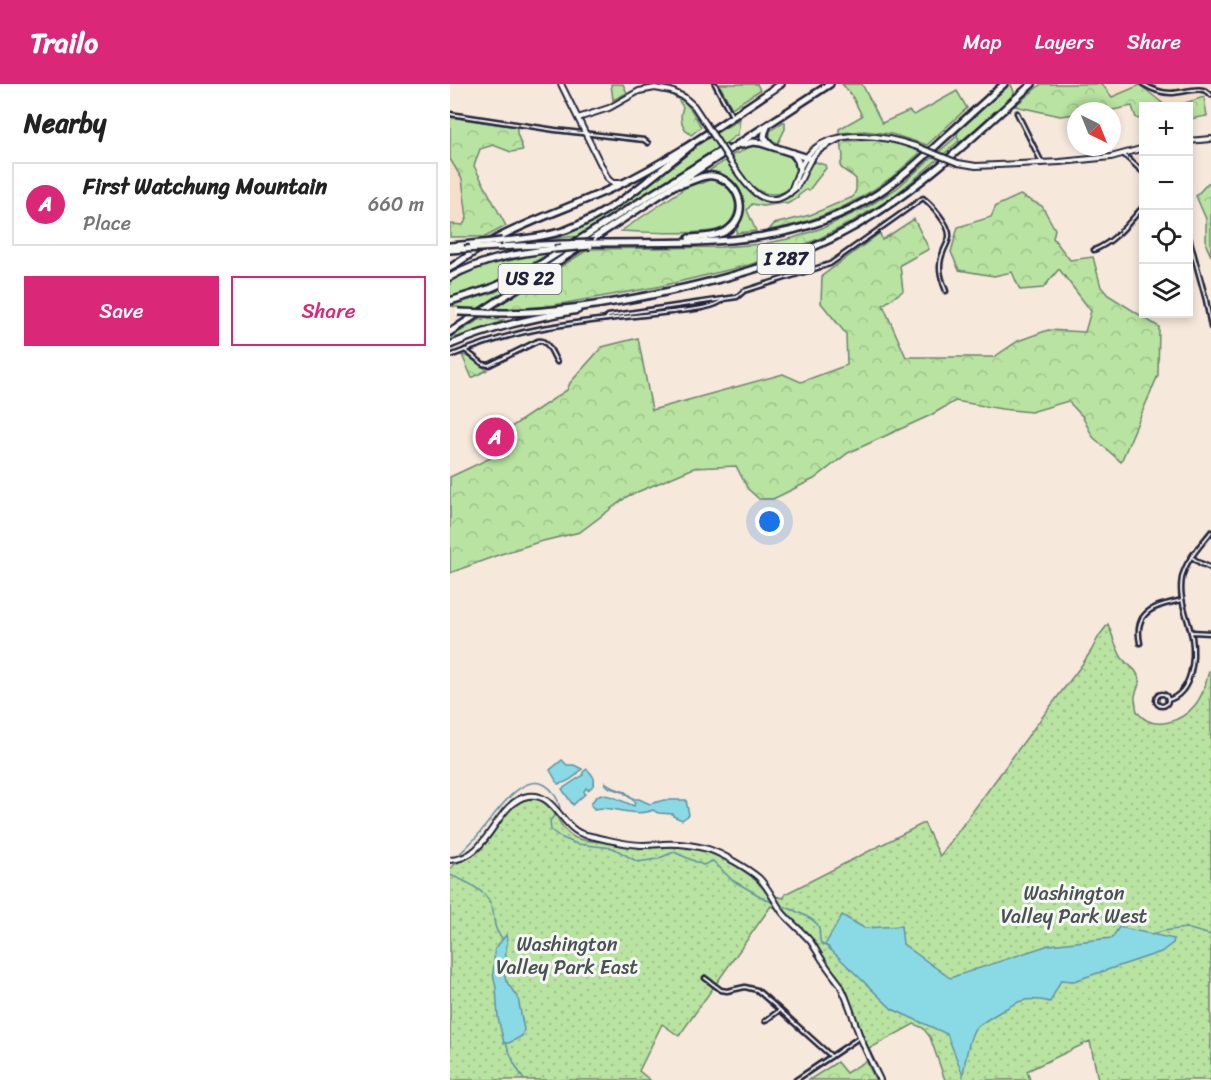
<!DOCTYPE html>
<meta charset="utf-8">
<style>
:root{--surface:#fff;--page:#f6f6f6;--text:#222;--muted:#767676;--line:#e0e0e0;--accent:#db2777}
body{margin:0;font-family:Sriracha,sans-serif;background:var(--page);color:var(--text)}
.controls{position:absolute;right:18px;top:18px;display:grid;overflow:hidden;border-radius:0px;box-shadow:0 3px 9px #0003}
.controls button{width:54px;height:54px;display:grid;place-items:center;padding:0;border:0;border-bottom:2px solid var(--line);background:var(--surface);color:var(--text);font:30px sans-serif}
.compass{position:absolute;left:617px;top:18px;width:54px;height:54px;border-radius:50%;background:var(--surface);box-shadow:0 3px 9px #0003;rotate:137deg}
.you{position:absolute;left:320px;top:438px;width:21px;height:21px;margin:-15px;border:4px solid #fff;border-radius:50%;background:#1a73e8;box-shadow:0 0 0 9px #1a73e833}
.badge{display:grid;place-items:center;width:39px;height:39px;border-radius:50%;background:var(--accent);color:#fff;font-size:20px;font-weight:700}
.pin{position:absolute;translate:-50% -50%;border:3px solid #fff;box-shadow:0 2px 6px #0006}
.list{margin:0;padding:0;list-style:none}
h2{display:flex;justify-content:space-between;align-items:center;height:78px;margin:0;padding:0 24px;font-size:26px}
h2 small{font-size:20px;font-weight:400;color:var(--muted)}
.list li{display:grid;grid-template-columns:39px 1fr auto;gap:18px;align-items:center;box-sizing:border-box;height:84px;margin:0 12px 12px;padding:0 12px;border:2px solid var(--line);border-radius:0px}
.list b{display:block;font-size:22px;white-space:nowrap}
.list p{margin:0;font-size:20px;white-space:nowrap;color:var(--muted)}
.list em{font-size:20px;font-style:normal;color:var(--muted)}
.actions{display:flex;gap:12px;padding:18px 24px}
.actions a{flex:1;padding:14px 0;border:2px solid var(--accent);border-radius:0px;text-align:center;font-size:21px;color:var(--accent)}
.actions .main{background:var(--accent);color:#fff}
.icon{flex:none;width:33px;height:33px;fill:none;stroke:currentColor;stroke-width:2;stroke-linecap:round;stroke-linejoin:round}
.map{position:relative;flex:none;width:761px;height:996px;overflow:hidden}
header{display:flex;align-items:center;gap:36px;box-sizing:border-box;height:84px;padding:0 30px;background:var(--accent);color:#fff}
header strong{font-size:28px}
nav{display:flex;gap:33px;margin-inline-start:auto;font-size:21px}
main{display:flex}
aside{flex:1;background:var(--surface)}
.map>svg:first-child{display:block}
.built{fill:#f6dfca}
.grass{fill:#b8e3a0;stroke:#6d826e;stroke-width:1.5}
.forest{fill:url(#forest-crowns);stroke:#6d826e;stroke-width:1.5}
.park{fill:url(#park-dots);stroke:#6d826e;stroke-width:1.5}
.water{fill:#8adae6;stroke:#6090a2;stroke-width:1.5}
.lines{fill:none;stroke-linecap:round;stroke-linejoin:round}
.stream{stroke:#6090a2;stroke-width:1.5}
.street-casing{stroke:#22223b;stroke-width:7}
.secondary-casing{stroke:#22223b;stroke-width:8}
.highway-casing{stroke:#22223b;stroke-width:10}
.street{stroke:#f6f6f2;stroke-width:2}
.secondary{stroke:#f6f6f2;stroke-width:4}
.highway{stroke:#f6f6f2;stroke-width:5}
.secondary-bridge-casing{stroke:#22223b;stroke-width:8;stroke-linecap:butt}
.highway-bridge-casing{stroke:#22223b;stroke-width:10;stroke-linecap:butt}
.secondary-bridge{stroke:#f6f6f2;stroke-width:4}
.highway-bridge{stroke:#f6f6f2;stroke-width:5}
.labels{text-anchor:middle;stroke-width:6;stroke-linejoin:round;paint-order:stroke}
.shield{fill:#f6f6f2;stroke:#626272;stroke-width:1.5}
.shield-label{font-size:18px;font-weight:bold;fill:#22223b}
.park-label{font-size:20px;fill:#485254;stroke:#f6f6f2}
</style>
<header>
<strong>Trailo</strong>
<nav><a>Map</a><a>Layers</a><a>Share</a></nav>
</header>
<main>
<aside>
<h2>Nearby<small></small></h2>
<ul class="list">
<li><span class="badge">A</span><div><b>First Watchung Mountain</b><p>Place</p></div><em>660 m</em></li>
</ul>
<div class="actions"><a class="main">Save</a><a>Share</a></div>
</aside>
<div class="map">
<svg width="761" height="996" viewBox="0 0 761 996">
<defs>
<pattern id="forest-crowns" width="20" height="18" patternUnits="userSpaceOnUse" patternTransform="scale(1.5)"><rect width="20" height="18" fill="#b8e3a0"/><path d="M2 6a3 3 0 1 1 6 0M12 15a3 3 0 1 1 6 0" fill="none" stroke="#9ec28b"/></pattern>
<pattern id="park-dots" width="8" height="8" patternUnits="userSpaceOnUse" patternTransform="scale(1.5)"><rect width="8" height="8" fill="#b8e3a0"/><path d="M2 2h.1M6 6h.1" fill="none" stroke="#9ec28b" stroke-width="1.8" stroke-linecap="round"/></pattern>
</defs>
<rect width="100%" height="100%" fill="#f6e8db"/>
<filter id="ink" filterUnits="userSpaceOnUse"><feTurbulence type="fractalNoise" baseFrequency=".0167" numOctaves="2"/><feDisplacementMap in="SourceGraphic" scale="12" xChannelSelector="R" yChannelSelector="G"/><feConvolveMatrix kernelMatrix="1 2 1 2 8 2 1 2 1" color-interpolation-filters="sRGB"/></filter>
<g filter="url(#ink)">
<g class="built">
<path d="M654,0H761V10L718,22L689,0L663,12Z"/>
<path d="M0,75L12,95L17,134L13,141L0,140Z"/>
</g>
<g class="grass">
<path d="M269,0H307L310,6L282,24Z"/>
<path d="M392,0H412L432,39L459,27L464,31L507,7L517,24L477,61L441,50L414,47L389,49V45L412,32L401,10Z"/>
<path d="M559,0H561L564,8L563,12L509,59L507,52L508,47Z"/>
<path d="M290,35L288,50L268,65L130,152L99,155L98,153L123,147L153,132L187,108L246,61Z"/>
<path d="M333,38H335V45L328,59L320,56V47Z"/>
<path d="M308,61C324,66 345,68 348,87C342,101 338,111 321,110C301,109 291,87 281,72L286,69H289C294,64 301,63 308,61Z"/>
<path d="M276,76C288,94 302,119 328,116C334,116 340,113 344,109C353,100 356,86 363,77L375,81L376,84L359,106H356L348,112V114L337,120L334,119L313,122L302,120L297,126L306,147L286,149C287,142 292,137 293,130C298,107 282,92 261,88L260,86Z"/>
<path d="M261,95C271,98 281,104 284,115C288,125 283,138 273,144C258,152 192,148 171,147L241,100L253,99Z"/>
<path d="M106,167L40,200L0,213V196L25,184L67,175L74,171Z"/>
<path d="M113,172L29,226L0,222L45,208Z"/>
<path d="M30,235L55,236L0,258V254Z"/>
</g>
<g class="forest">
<path d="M161,0H173L177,9L163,16Z"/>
<path d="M591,0H652L662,13L690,1L716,22H694L693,36L686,34L682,22L658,27H626V30L610,32L565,22Z"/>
<path d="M220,10C236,14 244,30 251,43L241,51C232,44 229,34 233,23L228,15Z"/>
<path d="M754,13L757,32L739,35L738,22H725Z"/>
<path d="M0,33L67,43V49L73,66L61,68L43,61L30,65L24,82L56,142L35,153H0V140L13,141L17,134L12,95L0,75Z"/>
<path d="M507,52L509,57L461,98L437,117L398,140L368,155L338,167L299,181L207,203L87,224L48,226L46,223L139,165L271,163L312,160L343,154L375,143L419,122L447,104Z"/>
<path d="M428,56L449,60L471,68C460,77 450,87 439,95C403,121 362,139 319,146L324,140L360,131L403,113L406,106V95C401,89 394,88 390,82L393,73L391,57Z"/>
<path d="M761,98V172L756,161V135L746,112L758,99Z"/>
<path d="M570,111L592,122L605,145L603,154L620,176L643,173L651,203L658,211L709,243L708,291L671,378L643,353L632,332L618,317L581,328L552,325L505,317L481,331L398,369L364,395L323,415H309L298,405L286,382L244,384L178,412L130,448L89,458L48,471L0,489V393L47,371L56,358L52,349L117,306L120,299L152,263L188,254L202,326L333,290L351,298L397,281L396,250L371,219L372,192L430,149L432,156L464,135L479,165L450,181L453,207L433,221L456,273H544L568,257L598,246L635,248L641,227L609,185L593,204L570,206L562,188L544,192L509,186L501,168L508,143L541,133L546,122Z"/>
<path d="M12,271L19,273L37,286L22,294Z"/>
<path d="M416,977L425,995L424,996H359L387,978L396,989Z"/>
</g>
<g class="park">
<path d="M658,540C662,550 666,564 672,574C678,582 687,584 689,595C691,605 682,607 686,621C686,624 687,628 689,630C705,648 732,637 745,621C753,611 756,599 759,587L761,588V996H648L640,957L577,987L580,996H495L480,953L473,944L464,940L419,965L403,929L398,909L381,887L364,859L335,828L325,812L334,814L335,810L474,739L490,772L578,652L631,582L641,567L649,552Z"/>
<path d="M88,709C104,714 106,746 126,754C136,758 147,757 157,758C170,759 181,763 194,763C209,765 224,761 240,764C260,767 286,780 302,793C313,802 320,814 328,825L321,822L229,952L212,940L189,987L200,996H0V784C7,777 15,777 23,771C41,753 62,712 88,709Z"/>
</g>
<g class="water">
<path d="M112,676L117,681H124L132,685C126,692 118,699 108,700L100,686Z"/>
<path d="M137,685C144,692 149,699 138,706L136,704L134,707L135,710L123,721L112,705L133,691V688Z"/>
<path d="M155,698L164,704L175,708L184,715H189L200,720L214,716H236L239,731L232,736L223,732V730L208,729L203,726C186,734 162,721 144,725L141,721C143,715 146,713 151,710L163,713L184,722L185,718L173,708L160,704L155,700Z"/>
<path d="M392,831L414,844L451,842L453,860L500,894L599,861L662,854L669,843L724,855L723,859L711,868L624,897L611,896L600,918C591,916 580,914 572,917C565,918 527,941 524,946C518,957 515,978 513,991L497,950L442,925L383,868L375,861Z"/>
<path d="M56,851L57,856L54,888L56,897L68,914L74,946L72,952L59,959H54L48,934L46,904L43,890L45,865Z"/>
</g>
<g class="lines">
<g class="stream">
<path d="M106,729L100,737L101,746L110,753L127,760L163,764L188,778L207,775L224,768L253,781L263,777L282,796L317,816L324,819"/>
<path d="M7,773C15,764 25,756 32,746C45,731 71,688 95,701C104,706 108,715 110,724L109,725"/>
<path d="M0,791C13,796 33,805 40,818C47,832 40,841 52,854"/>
<path d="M328,820C340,825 359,831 367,840C374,849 363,860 379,863"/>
<path d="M701,851L713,847L736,844L761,851"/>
<path d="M56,959L64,979L74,996"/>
</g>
<defs>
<g id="street">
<path d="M265,0L282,32"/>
<path d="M693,0C701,5 711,9 721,9C735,9 752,0 761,11"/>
<path d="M567,29L592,79"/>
<path d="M0,30L105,46L194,56L198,59"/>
<path d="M673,70L694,89"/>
<path d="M738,150L756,216L761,243"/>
<path d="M644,166C665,158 679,138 694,122"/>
<path d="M156,235L158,232L287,213L294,207L380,180L473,114C481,120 500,141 499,152C499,157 496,161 494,166C487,181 490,192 496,207"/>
<path d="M15,266L33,280L39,281L88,257C98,255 102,270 107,278"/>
<path d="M0,272C30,260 61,250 93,244C135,236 178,233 221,228C235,226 264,225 274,215"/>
<path d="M743,474L750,479L761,484"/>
<path d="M741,548L761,549"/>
<path d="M690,559C683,526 706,522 732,516"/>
<circle cx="712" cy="616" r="6"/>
<path d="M718,616C743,609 745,573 742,553C738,533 728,515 732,494C735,477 751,461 761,448"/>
<path d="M255,894L271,906L277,907L295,903L307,906L330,926L381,972"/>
<path d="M315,937L330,926"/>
<path d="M346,996L410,953"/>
</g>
<g id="secondary">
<path d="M111,0L158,95L163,99H170"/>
<path d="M128,34L159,24L189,7L205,4L221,7L234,13L244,22L256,40"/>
<path d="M738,57L761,55"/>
<path d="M280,77C292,95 310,127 336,111C340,108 345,106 347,102C354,92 356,79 365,70C372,63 381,59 389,55"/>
<path d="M508,79L526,82L610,78L661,73L694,64"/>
<path d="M340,109C346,96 349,81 358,71C382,42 437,52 468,63"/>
<path d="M0,776C40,775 45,718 78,712C106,708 111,746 136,751C155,755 175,761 194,761C200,761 206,760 212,760C227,759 243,761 258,765C271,769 299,785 309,794C319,804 324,817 332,828C341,839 352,847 361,858C365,864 369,871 373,877C378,885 384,892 389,899C398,915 403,934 409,950C415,966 423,981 430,996"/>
</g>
<g id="highway">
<path d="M317,43L315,48L314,53L320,60"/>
<path d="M291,61L303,58L311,59L361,75"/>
<path d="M343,69L348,77L350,86"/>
<path d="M227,101C240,100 250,90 263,92C288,96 301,128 279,145C269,153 252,153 239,154"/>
<path d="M52,157C74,155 95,153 116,146C164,128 203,92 242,61"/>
<path d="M40,158C81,135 125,122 167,102C224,75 278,35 331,0"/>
<path d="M144,159C243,157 339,167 427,110C450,95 470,77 490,58C511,39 533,19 554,0"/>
<path d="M0,162L22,160"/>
<path d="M47,163L113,160"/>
<path d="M0,166L14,165"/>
<path d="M0,184L30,164"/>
<path d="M0,193C32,175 68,169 104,165"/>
<path d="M0,217L39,205L78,188L275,64"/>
<path d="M39,229C99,230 161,220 220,207C293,191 365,170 428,128C484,92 532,44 582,0"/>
<path d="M0,248L380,0"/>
<path d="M0,261C41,243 84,234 128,226"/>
</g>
</defs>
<use href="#street" class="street-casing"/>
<use href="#secondary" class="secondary-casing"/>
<use href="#highway" class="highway-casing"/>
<use href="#street" class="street"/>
<use href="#secondary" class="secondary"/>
<use href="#highway" class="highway"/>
<defs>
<g id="secondary-bridge">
<path d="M256,40L280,77"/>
<path d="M468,63L508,79"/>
</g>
<g id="highway-bridge">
<path d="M22,160L52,157"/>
<path d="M113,160L144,159"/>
<path d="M14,165L47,163"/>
<path d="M104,165L140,162"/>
<path d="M8,228L39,229"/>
</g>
</defs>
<use href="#secondary-bridge" class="secondary-bridge-casing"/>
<use href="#highway-bridge" class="highway-bridge-casing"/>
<use href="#secondary-bridge" class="secondary-bridge"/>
<use href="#highway-bridge" class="highway-bridge"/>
</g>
</g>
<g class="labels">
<g class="shield">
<rect x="307.5" y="160" width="57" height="30" rx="4.5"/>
<rect x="48.5" y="180" width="63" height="30" rx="4.5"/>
</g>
<g class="shield-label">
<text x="336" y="181">I 287</text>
<text x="80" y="201">US 22</text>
</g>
<g class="park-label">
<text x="624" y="816">Washington<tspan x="624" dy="23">Valley Park West</tspan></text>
<text x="117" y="867">Washington<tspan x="117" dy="23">Valley Park East</tspan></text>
</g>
</g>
</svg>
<div class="controls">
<button>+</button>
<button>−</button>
<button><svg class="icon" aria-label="locate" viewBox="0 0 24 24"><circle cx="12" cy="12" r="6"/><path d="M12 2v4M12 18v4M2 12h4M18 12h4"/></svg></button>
<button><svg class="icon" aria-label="layers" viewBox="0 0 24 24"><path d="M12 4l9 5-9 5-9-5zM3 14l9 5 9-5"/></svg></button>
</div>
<svg class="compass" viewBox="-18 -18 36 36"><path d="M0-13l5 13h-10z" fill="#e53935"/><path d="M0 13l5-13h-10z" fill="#767676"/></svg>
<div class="you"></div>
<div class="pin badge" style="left:45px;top:353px">A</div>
</div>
</main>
